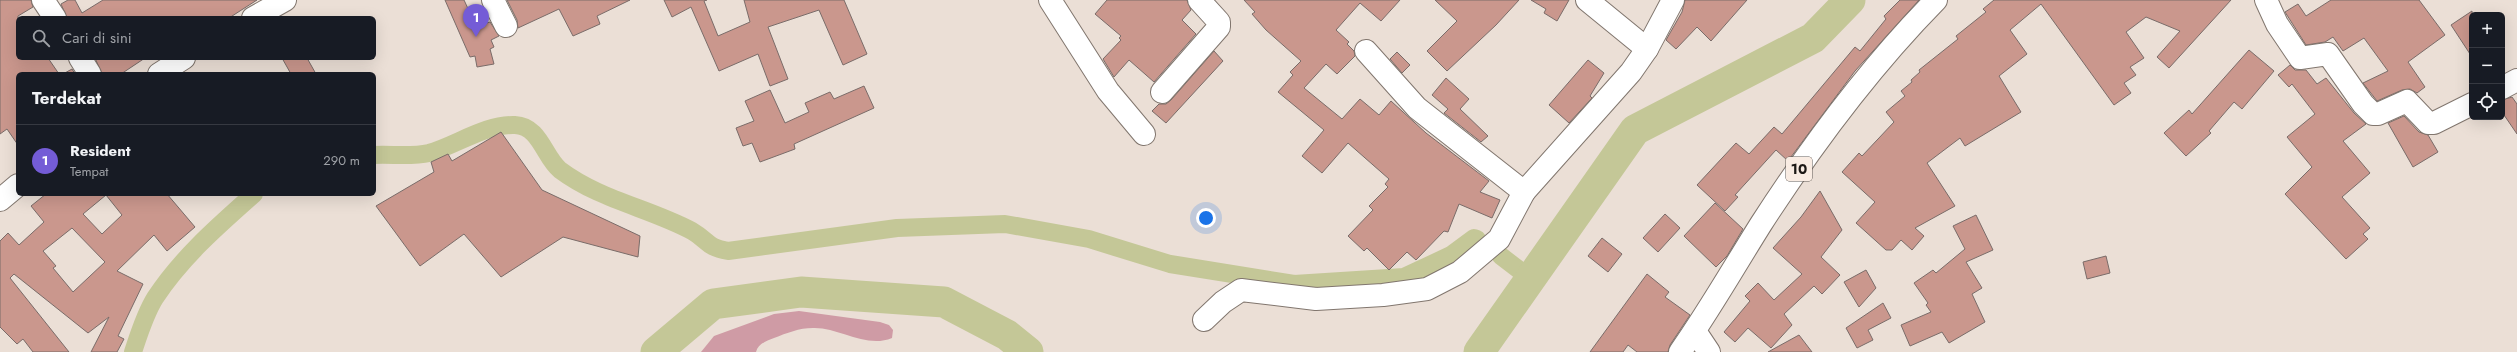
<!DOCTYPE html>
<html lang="id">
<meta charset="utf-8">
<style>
:root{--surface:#171b24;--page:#20242c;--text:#f1f3f6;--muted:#9ea1a6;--line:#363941;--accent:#745cd6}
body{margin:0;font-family:Jost,sans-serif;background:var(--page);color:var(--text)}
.controls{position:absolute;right:12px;top:12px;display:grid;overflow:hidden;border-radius:6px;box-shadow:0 4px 16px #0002}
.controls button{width:36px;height:36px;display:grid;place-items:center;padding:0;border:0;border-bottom:1px solid var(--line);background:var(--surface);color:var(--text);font:20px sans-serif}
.you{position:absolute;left:1206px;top:218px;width:14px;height:14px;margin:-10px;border:3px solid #fff;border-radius:50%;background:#1a73e8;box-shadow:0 0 0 6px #1a73e833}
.badge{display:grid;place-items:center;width:26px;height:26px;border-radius:50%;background:var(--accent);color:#fff;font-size:13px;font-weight:700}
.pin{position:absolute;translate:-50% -33px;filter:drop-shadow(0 1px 2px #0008)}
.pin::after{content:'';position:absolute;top:21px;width:14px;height:12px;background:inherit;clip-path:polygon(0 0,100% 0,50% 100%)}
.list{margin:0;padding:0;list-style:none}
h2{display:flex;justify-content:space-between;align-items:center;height:52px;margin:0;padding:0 16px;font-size:17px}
h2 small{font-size:13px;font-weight:400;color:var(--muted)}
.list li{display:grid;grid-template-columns:26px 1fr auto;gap:12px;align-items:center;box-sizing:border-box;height:72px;padding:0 16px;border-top:1px solid var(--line)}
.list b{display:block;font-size:15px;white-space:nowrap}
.list p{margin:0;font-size:13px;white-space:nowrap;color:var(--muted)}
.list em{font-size:13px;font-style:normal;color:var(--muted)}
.icon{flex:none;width:22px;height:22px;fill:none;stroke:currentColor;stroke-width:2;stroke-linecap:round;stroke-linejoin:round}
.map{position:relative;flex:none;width:2517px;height:352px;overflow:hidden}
.search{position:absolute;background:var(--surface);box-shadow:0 4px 16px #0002;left:16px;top:16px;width:360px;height:44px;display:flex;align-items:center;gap:10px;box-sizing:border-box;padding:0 14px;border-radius:6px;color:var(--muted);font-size:15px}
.panel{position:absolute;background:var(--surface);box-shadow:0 4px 16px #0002;left:16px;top:72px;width:360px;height:124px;border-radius:6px}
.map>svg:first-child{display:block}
.forest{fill:#cf9ba5}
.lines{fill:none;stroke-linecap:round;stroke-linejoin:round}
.canal{stroke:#c4c797;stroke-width:18}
.river{stroke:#c4c797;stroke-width:31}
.building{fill:#ca978d;stroke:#7a6c69;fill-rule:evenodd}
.minor-casing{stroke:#81766e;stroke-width:24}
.highway-casing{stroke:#81766e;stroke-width:24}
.minor{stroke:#fff;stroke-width:22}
.highway{stroke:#fff;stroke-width:22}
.labels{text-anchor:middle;stroke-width:3.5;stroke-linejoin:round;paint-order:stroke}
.shield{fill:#f9ece3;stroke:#5f5854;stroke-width:1}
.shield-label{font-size:14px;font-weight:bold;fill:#1d1916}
</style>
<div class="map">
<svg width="2517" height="352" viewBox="0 0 2517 352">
<rect width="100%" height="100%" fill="#ebdfd6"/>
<path class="forest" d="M799,311L880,322L889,325L893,330L892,338C866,349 839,327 813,328C799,328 787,333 774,338C766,341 758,344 756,352H701L714,336L774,314Z"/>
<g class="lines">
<g class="canal">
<path d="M374,155C391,154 412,157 429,153C457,145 485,124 515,125C540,126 544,157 560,170C600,200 649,208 692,231C709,241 706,247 728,251L897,228L1005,224L1089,239L1170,264L1294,284L1404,277L1451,255L1474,238L1477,239"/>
<path d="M1501,256L1531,279"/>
<path d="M133,352C139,334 145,314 155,298C182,257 218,226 254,194"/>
</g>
<g class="river">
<path d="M656,352L713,304L801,292L944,302L1007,335L1028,352"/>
<path d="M1479,352L1635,130L1813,38L1850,0"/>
</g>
</g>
<g class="building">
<path d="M0,0H31L33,7L18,16V58H48L59,74H18V145L7,129L0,134Z"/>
<path d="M68,0H75L82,13L103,0H257L229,18H67L61,4Z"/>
<path d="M445,0H464L476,26L490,22L499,36L491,40L494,47L490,49L494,64L477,67L475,56L470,57Z"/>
<path d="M507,0H630L597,16L600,24L573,36L559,9L518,28L517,20Z"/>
<path d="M664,0H707L704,1L718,36L750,22L744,0H844L867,54L843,65L819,10L768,27L788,79L770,86L758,54L719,71L691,7L672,17Z"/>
<path d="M1107,0H1187L1191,10L1182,20L1196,34L1154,82L1129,60L1114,77L1103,59L1121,40L1119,38L1121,36L1095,14Z"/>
<path d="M1244,0H1400L1381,21L1360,3L1336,30L1349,42L1347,44L1354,51L1355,56L1337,74L1326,64L1304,88L1342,119L1360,99L1379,115L1391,101L1426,133L1489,181L1480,192L1500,200L1492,218L1459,204L1448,232L1444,231L1416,260L1407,252L1389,270L1367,248L1364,251L1348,236L1373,210L1369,206L1388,187L1385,184L1389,179L1348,143L1322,173L1302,156L1324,130L1278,92L1293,75L1290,72L1301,61L1266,30L1252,14L1255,12Z"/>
<path d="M1435,0H1519L1496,25L1447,71L1427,51L1457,21Z"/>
<path d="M1531,0H1569L1557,21L1544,13L1546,9Z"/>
<path d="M1685,0H1747L1711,41L1697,27L1676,49L1666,40L1682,12Z"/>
<path d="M1900,0H1919L1855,71L1788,161L1776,150L1735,195L1738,197L1725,211L1697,185L1736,143L1749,154L1774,127L1782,134L1855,47L1860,51L1886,19L1884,16Z"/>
<path d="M1994,0H2231L2169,68L2157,57L2180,31L2146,17L2126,32L2144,58L2130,67L2136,75L2124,83L2131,93L2114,105L2041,4L2010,30L2027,54L1999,76L2021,112L1965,146L1960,138L1927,163L1955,206L1915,228L1924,236L1912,250L1901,240L1892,250H1886L1856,223L1875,202L1842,172L1859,153L1862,156L1894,122L1886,112L1905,96L1901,91L1912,82L1911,80L1920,72L1919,70L1958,39L1956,36L1986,12L1983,9Z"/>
<path d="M2331,0H2419L2445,35L2408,62L2425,87L2417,93L2410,89L2402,90L2377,101L2363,83L2388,71L2364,38L2343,51L2333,37L2325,42L2306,45L2285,12L2298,4L2306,16Z"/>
<path d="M2472,11V57L2451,25Z"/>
<path d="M2249,50L2274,71L2242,109L2234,102L2209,131L2211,133L2186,156L2164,133L2189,110L2192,114Z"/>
<path d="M1214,51L1223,61L1166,123L1152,111L1159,104H1166L1171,100Z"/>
<path d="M1397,52L1410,65L1402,73L1390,59Z"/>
<path d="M95,58H145L121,74H102Z"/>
<path d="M282,58H307L316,74H291Z"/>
<path d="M1588,60L1604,73L1590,96L1592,98L1569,123L1549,105Z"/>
<path d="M2290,65L2295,70H2306L2317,84L2326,78L2354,113L2366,124L2343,141L2370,173L2342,197L2370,228L2363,234L2368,239L2346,259L2285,194L2312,167L2287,137L2315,114L2292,84L2289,87L2278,75Z"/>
<path d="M72,69L75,74H63Z"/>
<path d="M1446,78L1469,99L1460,109L1488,136L1481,142L1444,113L1448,109L1432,95Z"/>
<path d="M864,86L874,108L794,144L795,149L760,162L752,143L743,146L736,128L754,121L745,101L770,90L785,123L809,112L805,103L830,92L834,99Z"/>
<path d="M2512,97L2517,104V134L2502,112V100Z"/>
<path d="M2404,116L2419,132L2428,135L2438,152L2413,167L2388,123Z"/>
<path d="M501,132L542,190L640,236L638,257L563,237L501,277L464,234L420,266L376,206L434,172L431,162L448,154L452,161Z"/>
<path d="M1820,191L1842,230L1821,257L1840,275L1822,294L1814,286L1784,314L1792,325L1771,348L1748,328L1735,342L1724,332L1750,301L1745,296L1758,283L1774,300L1802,274L1773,248L1801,217Z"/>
<path d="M46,194H167L195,227L167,251L154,235L117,271L143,284L118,336L124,339L117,352H91L109,317L88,333L14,274L10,278L69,352H33L23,339L17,344L0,327V241L8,233L19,245L44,222L31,206ZM106,195L122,215L102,234L83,214ZM72,228L105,262L73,292L53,268L56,266L43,251Z"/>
<path d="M1715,203L1743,229L1727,256L1716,267L1684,236Z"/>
<path d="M1665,214L1680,228L1658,252L1643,238Z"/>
<path d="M1976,215L1993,250L1966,262L1982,288L1972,294L1985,322L1949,343L1942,332L1910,346L1901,325L1931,312L1926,305L1928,303L1914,283L1933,270L1936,273L1965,249L1953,226Z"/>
<path d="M1602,238L1622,254L1608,272L1588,256Z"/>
<path d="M2106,256L2110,273L2087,279L2083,262Z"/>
<path d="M1866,270L1876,288L1859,307L1844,282Z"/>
<path d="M1647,274L1669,292L1665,297L1690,315L1670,345L1668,352H1637L1628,345L1623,352H1590Z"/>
<path d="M1883,303L1891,318L1868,330L1873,340L1857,348L1846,328Z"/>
<path d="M1799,335L1812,352H1768Z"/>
</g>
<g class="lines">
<defs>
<g id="minor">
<path d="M43,0L55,18"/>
<path d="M493,0L506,26"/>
<path d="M1050,0L1108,91L1144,134"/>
<path d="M1587,0L1647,49"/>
<path d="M2266,0L2277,24L2300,58L2328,54L2363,104L2373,114H2378L2407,101L2428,123H2434L2472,104"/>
<path d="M253,18L285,0"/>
<path d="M1366,51L1417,108L1524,192L1631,72L1647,49L1673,0"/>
<path d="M80,58L90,74"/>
<path d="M159,74L184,58"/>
<path d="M2502,88L2517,80"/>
<path d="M1162,92L1219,27V22L1199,0"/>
<path d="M0,200L18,185"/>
<path d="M1204,320L1223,302L1241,290L1316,299L1383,295L1427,289L1460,272L1499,239L1524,192"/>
<path d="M1695,331L1709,352"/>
</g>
<path id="highway" d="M1680,352C1709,311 1734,267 1761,224C1812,145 1870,67 1936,0"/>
</defs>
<use href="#minor" class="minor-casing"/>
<use href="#highway" class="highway-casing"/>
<use href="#minor" class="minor"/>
<use href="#highway" class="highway"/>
</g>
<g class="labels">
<rect class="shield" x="1786" y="157" width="26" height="24" rx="3"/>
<g class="shield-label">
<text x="1799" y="174">10</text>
</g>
</g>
</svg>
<div class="controls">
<button>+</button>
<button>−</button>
<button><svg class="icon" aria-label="locate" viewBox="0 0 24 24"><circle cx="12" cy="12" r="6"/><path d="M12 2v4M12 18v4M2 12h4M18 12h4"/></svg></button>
</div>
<div class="you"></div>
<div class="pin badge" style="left:476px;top:37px">1</div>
<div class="search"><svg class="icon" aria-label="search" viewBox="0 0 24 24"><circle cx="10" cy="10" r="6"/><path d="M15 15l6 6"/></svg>Cari di sini</div>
<section class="panel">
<h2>Terdekat<small></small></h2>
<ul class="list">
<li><span class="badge">1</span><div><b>Resident</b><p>Tempat</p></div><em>290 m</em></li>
</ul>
</section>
</div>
